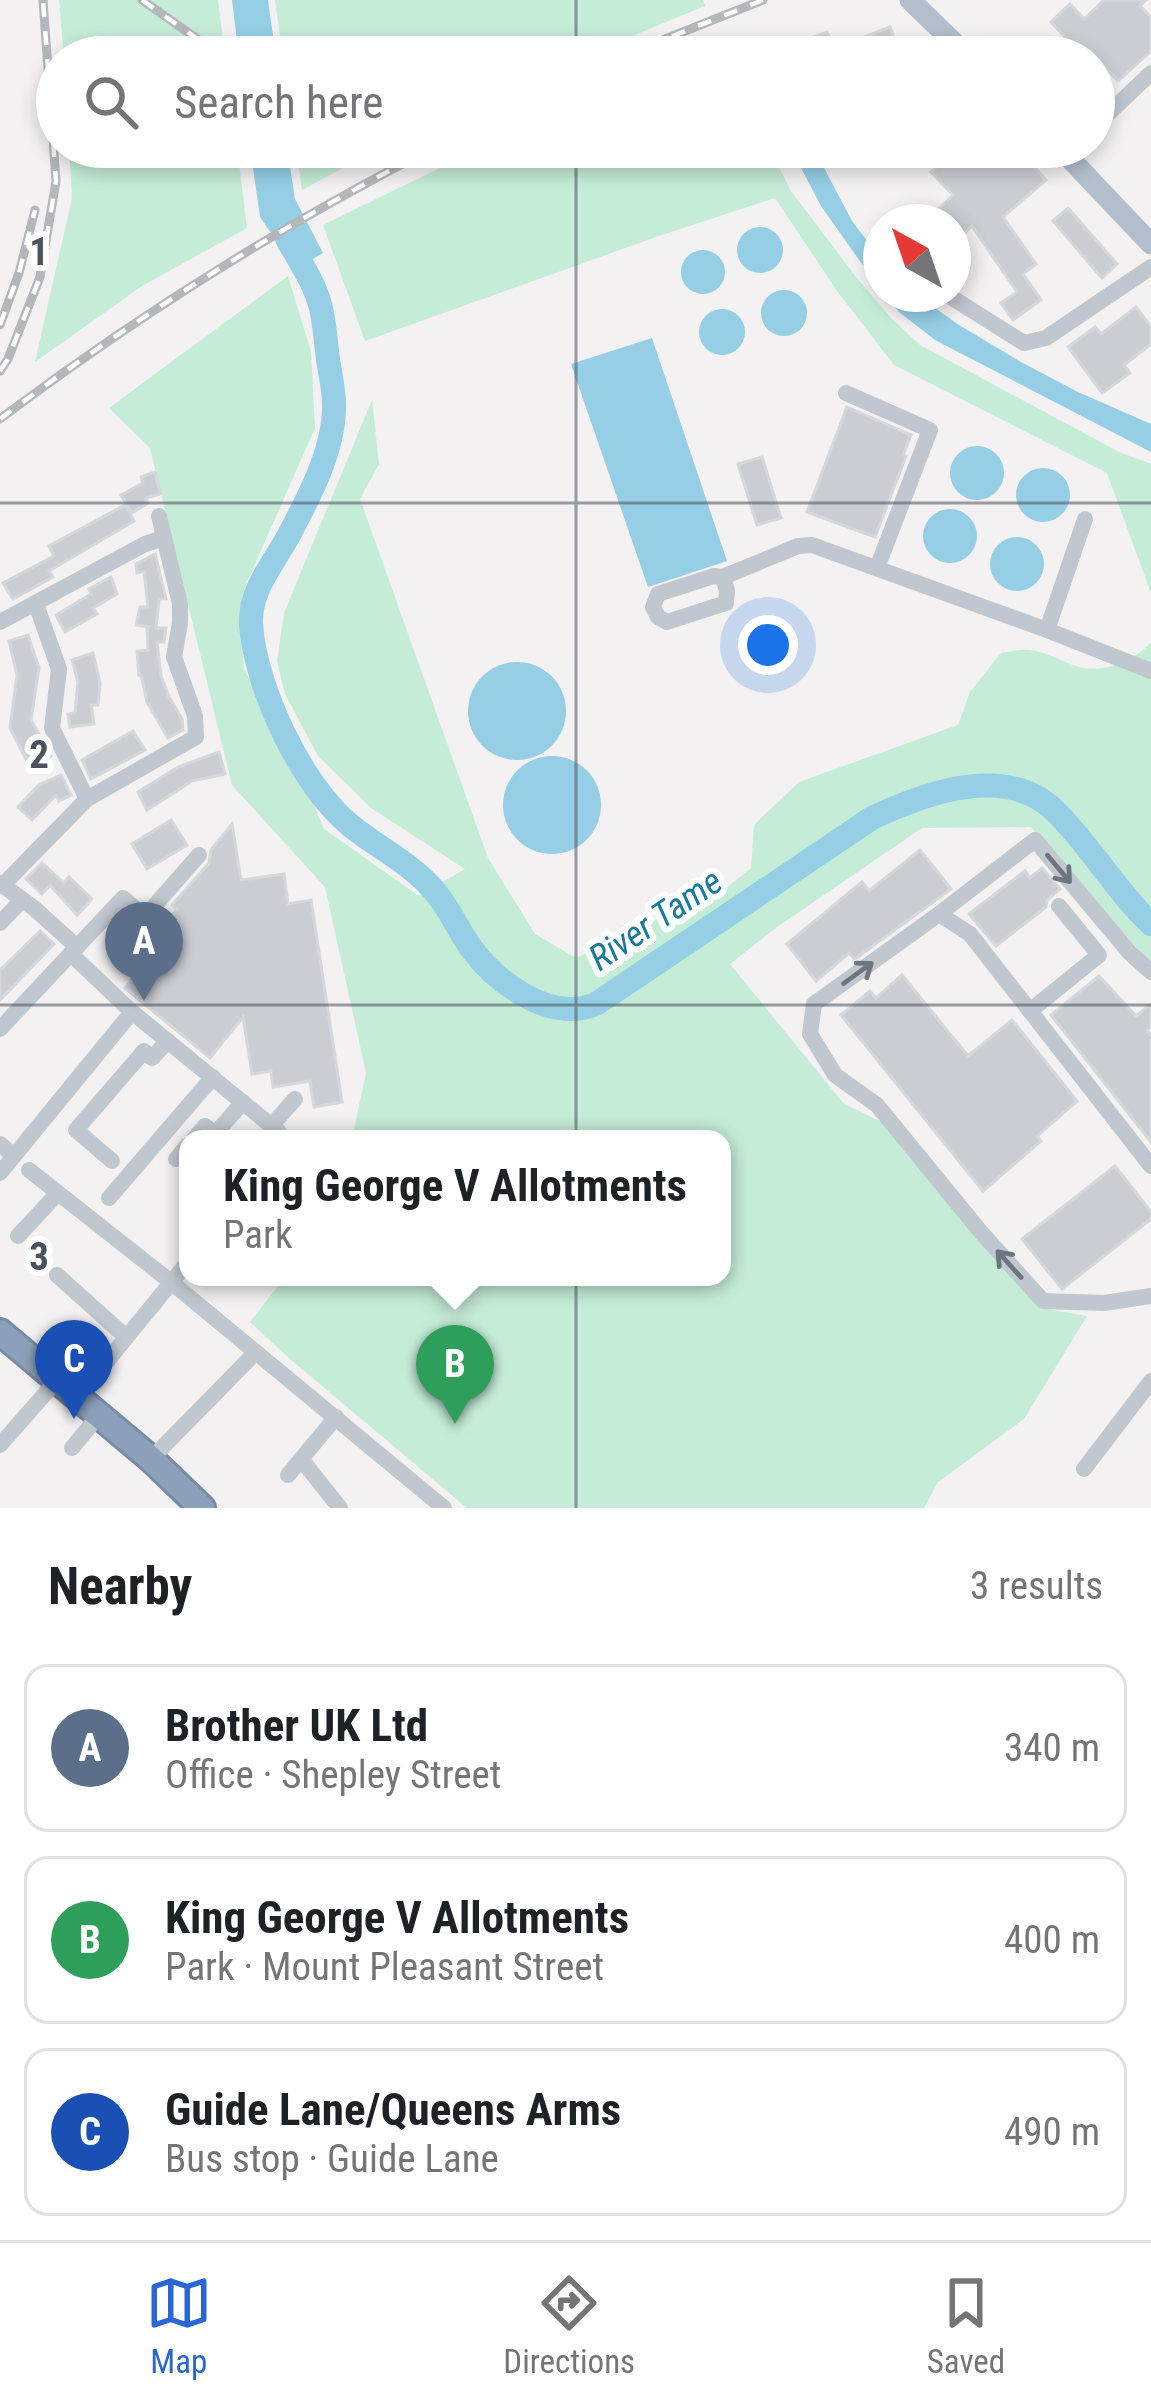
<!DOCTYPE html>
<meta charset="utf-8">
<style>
:root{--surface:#fff;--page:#f2f2f2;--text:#202124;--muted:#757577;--line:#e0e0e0;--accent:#2a66d4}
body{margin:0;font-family:"Roboto Condensed",sans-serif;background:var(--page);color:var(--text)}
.compass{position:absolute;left:863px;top:204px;width:108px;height:108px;border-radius:50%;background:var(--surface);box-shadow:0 6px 18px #0003;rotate:320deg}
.you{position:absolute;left:768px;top:645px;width:42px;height:42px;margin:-30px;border:9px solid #fff;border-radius:50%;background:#1a73e8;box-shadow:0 0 0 18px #1a73e833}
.badge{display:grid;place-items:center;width:78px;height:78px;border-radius:50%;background:var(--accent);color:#fff;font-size:39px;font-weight:700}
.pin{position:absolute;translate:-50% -99px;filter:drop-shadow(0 3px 6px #0008)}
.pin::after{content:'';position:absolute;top:63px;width:42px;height:36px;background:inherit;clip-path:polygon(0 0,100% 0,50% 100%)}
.popup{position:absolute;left:179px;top:1130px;width:552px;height:156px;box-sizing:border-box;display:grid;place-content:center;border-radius:24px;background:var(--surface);filter:drop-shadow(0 3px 9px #0005);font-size:39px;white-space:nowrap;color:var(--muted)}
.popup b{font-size:45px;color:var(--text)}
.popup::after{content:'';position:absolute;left:50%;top:100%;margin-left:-24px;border:24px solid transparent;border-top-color:var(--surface)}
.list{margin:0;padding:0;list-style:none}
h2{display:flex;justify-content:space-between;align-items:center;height:156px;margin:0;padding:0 48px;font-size:51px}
h2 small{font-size:39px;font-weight:400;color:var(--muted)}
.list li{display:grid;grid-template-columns:78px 1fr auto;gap:36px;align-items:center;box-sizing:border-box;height:168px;margin:0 24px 24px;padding:0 24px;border:3px solid var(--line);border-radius:24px}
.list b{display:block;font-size:45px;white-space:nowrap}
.list p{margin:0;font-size:39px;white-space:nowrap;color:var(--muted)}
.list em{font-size:39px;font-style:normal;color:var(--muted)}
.icon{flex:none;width:66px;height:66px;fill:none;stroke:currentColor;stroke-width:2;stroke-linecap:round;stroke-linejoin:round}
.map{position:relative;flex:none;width:1151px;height:1508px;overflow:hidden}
.search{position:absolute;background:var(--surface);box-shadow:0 6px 18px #0003;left:36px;right:36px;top:36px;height:132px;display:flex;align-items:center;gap:30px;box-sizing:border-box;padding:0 42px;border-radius:66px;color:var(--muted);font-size:45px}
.sheet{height:732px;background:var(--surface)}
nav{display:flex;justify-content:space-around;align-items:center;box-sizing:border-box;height:168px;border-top:3px solid var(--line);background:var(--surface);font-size:33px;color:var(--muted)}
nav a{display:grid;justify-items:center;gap:6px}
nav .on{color:var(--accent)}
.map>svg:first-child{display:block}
.green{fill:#c4ecd7}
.water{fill:#95cee5}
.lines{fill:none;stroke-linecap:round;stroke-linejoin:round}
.river{stroke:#95cee5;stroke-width:24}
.building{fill:#cbcdd3;stroke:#d5d7db;stroke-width:3}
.highway-casing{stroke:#788ba6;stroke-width:30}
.minor{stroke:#c0c7ce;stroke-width:16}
.major{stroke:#b3becd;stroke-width:21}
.highway{stroke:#8da0bb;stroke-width:24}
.rail-casing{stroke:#b4b6ba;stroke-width:9}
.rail{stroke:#fff;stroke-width:4.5;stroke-dasharray:14;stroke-linecap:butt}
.oneway{stroke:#6d757f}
.grid{fill:none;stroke:#4a525d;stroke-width:3;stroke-opacity:0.55}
.labels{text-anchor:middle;stroke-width:12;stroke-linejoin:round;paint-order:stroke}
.water-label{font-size:36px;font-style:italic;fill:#1a79a0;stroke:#fff}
.grid-label{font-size:39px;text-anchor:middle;font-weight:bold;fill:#4a525d;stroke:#fff;stroke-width:12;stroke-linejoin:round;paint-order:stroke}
</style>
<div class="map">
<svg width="1151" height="1508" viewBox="0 0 1151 1508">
<rect width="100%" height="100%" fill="#f3f1f1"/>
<g class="green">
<path d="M59,0H218L225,57H64Z"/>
<path d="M275,0H703L705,6L581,57H283Z"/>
<path d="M69,147H237L247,228L142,286L35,362L72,198Z"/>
<path d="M296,147H382L302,190Z"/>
<path d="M483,147H769L791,191L856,277L891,318L920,345L1119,452L1151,464V593L1107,473L894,365L837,291L775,198L656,237L365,341L323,225Z"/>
<path d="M288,276L311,352L315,428L247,582L239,612L244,669L308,791L324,829L419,896L465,869L371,808L318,756L285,694L277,661L284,613L372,400L379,464L360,499L488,858L535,934L576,958L674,911L719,894L751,868L754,825L799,782L958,725L970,692L1001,653C1012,651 1021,649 1031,650C1049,653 1062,662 1079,667C1103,674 1136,660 1151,642V964L1031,827L922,828L777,927L730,964L844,1104L884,1123L1041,1308L1087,1316L1024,1419L938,1482L924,1508H467L290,1359L250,1322L285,1277H722V1139H352L366,1073L325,887L232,785L150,448L109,408Z"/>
</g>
<g class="water">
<path d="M232,0H268L276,57H239Z"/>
<path d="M250,147H287L295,199L323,253L296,269L260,217Z"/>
<path d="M790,147H813L852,221L881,259V291L821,206Z"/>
<circle cx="760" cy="250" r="23"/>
<circle cx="703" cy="272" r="22"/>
<circle cx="784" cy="313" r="23"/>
<path d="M883,294H915L959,325L1021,362L1078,392L1151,424V452L935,340L899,312Z"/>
<circle cx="722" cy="332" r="23"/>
<path d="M652,338L727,561L648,587L571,364Z"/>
<circle cx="977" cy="473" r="27"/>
<circle cx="1043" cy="495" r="27"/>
<circle cx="950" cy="536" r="27"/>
<circle cx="1017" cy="564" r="27"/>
<circle cx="517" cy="711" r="49"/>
<circle cx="552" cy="805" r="49"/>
</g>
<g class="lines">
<path class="river" d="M287,239C300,262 317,286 322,313C325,328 326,344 328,359C330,374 334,389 334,404C335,448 310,495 290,533C275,562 249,590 251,624C255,687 302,787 351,826C377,847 407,861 431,887C448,905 457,928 471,948C497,983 550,1023 596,1004L872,818C925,793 1006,763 1055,811C1091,846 1115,890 1151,924"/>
</g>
<g class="building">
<path d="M1104,0H1146L1140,6L1151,17V51L1118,81L1091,52L1084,57L1051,22L1070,4L1084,19Z"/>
<path d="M890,27L901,57H800L795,45L827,32L834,49Z"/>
<path d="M964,147H1022L1032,158L1029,161L1046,180L1003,217L1036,264L1023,274L1041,300L1013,320L1001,303L1017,292L972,226L961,236L953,227V222H925L953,195L931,172L951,153L953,156Z"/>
<path d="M1068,208L1117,264L1102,278L1053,221Z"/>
<path d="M1136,307L1151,327V344L1124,365L1130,373L1102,393L1068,347L1095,327L1101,334Z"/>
<path d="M847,407L911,435L903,455L906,456L875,537L807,512Z"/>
<path d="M762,457L781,518L757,525L738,464Z"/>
<path d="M155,472L160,494L146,498L148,503L132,513L121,495L143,483L141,477Z"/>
<path d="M125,505L134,521L49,571L53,577L13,599L3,583L54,556L49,546Z"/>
<path d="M155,554L166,599H159L156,628H166L164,642H157L161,676L169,697L182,719L183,730L168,738L147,702L141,675H139L137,651L148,650L147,627H151L136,625L140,607H148L144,571L137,573L136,564Z"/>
<path d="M111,577L117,594L93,608L97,614L65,632L56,615L91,594L89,589Z"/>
<path d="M28,635L39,668L31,720L51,756L29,765L10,728L17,675L9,641Z"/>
<path d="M93,653L100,683L98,705H91L94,724L70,727L68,714L75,713L78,682L72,660Z"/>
<path d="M133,731L145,750L91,779L82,760Z"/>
<path d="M219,752L225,774L192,781L147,810L138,792L178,767Z"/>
<path d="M61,775L71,795L59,801L56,795L32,820L18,807L39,785Z"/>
<path d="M171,820L187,845L147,869L132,844Z"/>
<path d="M232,824L241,880L284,874L288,904L311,900L342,1102L314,1107L310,1081L273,1087L271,1071L252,1074L243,1017L210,1058L125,988L155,952L148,946L177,909L172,905L209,863L211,850Z"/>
<path d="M920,850L951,889L855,959L849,953L816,981L787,944L862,882L869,891Z"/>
<path d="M42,863L64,883L69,877L92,899L77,915L50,885L42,894L26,879Z"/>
<path d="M1042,868L1060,889L1047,900L1046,907L996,946L969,914L1025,871L1030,878Z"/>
<path d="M40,931L54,944L0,1000V970Z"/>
<path d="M902,975L968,1056L1012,1020L1077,1101L1037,1136L1041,1141L983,1191L841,1015L870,991L876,998Z"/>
<path d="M1099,976L1136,1016L1151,1004V1027L1147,1030L1151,1036V1142L1051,1015Z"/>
<path d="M1115,1166L1151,1212V1219L1062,1289L1022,1239Z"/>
</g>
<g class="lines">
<defs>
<path id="highway" d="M0,1332L151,1459L202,1508"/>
</defs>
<use href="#highway" class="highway-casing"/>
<g class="minor">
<path d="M1094,127L1151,73"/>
<path d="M946,294L1024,343L1046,338L1151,267"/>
<path d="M846,393L930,430L877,568"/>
<path d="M723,577L727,591L726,603L667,622L658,617L653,607L658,594L714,576L723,577L798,546L812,545L1047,630L1151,671"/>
<path d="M36,604L59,669L52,728L87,799"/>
<path d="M0,622L145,544L164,538"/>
<path d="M1047,630L1085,519"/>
<path d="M0,883L35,909L77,947"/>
<path d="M2,886L87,799L196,737L195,716L174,657L180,623V604L159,516"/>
<path d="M939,914L1035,840L1130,953L1151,972"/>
<path d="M0,923L22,900"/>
<path d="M120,945L199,855"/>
<path d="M71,954L132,1012L279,1132"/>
<path d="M1030,1011L1099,955L1059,906"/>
<path d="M0,1029L123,898L145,917"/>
<path d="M271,1126L295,1099"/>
<path d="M194,1139L205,1126L215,1134L243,1102"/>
<path d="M0,1144L14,1156"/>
<path d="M176,1159L188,1145"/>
<path d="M112,1161L76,1130L144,1051L152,1058L168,1041"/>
<path d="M1151,1166L970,934L939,914L814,1004L810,1034L835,1075L877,1105L980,1231L1043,1301L1104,1303L1151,1296"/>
<path d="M29,1170L171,1282L444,1508"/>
<path d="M0,1173L132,1012"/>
<path d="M109,1198L213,1077"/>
<path d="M18,1236L58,1193"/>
<path d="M57,1275L126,1337"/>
<path d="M103,1366L188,1262"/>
<path d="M0,1445L58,1379"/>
<path d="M72,1448L99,1415"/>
<path d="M151,1459L255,1353"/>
<path d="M301,1459L340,1508"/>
<path d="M1084,1469L1151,1381"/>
<path d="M288,1475L336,1417"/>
</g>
<g class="major">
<path d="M910,0L969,57"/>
<path d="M1059,147L1151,244"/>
</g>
<use href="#highway" class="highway"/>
<defs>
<g id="rail">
<path d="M142,0L199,40L235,57"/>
<path d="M620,57L763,0"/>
<path d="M0,325L19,273L35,210"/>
<path d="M0,371L8,359L40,277L56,181L43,0"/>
<path d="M0,419C137,316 282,225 435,147"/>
</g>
</defs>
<use href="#rail" class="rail-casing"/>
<use href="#rail" class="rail"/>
</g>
<defs><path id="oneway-shaft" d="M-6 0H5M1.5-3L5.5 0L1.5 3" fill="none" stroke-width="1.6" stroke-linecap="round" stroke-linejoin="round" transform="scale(3)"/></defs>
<g class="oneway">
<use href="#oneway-shaft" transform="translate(1059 869) rotate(50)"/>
<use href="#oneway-shaft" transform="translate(858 973) rotate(-36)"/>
<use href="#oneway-shaft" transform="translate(1009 1264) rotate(-132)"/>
</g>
<path class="grid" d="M576,0V57M576,147V1508M0,503H1151M0,1005H1151"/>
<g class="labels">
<g class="water-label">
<text transform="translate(655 919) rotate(-34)" y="13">River Tame</text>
</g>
</g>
<g class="grid-label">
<text x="39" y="265">1</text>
<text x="39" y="768">2</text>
<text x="39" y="1270">3</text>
</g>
</svg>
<svg class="compass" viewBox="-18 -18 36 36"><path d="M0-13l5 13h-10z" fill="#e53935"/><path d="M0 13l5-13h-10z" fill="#757577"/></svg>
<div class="you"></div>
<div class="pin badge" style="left:144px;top:1001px;background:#5c6f8a">A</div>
<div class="pin badge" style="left:455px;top:1424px;background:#2e9e5b">B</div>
<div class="popup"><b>King George V Allotments</b>Park</div>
<div class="pin badge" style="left:74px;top:1419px;background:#1a4fb4">C</div>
<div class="search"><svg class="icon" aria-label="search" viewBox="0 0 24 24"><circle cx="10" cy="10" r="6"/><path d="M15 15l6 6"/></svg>Search here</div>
</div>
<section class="sheet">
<h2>Nearby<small>3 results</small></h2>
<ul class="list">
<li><span class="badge" style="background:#5c6f8a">A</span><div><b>Brother UK Ltd</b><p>Office · Shepley Street</p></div><em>340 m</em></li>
<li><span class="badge" style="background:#2e9e5b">B</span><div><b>King George V Allotments</b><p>Park · Mount Pleasant Street</p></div><em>400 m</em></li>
<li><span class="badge" style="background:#1a4fb4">C</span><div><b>Guide Lane/Queens Arms</b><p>Bus stop · Guide Lane</p></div><em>490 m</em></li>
</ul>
</section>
<nav>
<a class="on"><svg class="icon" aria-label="map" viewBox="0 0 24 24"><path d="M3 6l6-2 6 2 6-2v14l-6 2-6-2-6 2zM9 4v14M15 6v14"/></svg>Map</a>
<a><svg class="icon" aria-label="directions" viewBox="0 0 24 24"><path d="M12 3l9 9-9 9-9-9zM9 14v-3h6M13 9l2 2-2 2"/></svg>Directions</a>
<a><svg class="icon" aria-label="saved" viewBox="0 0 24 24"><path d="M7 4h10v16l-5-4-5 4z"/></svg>Saved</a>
</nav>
